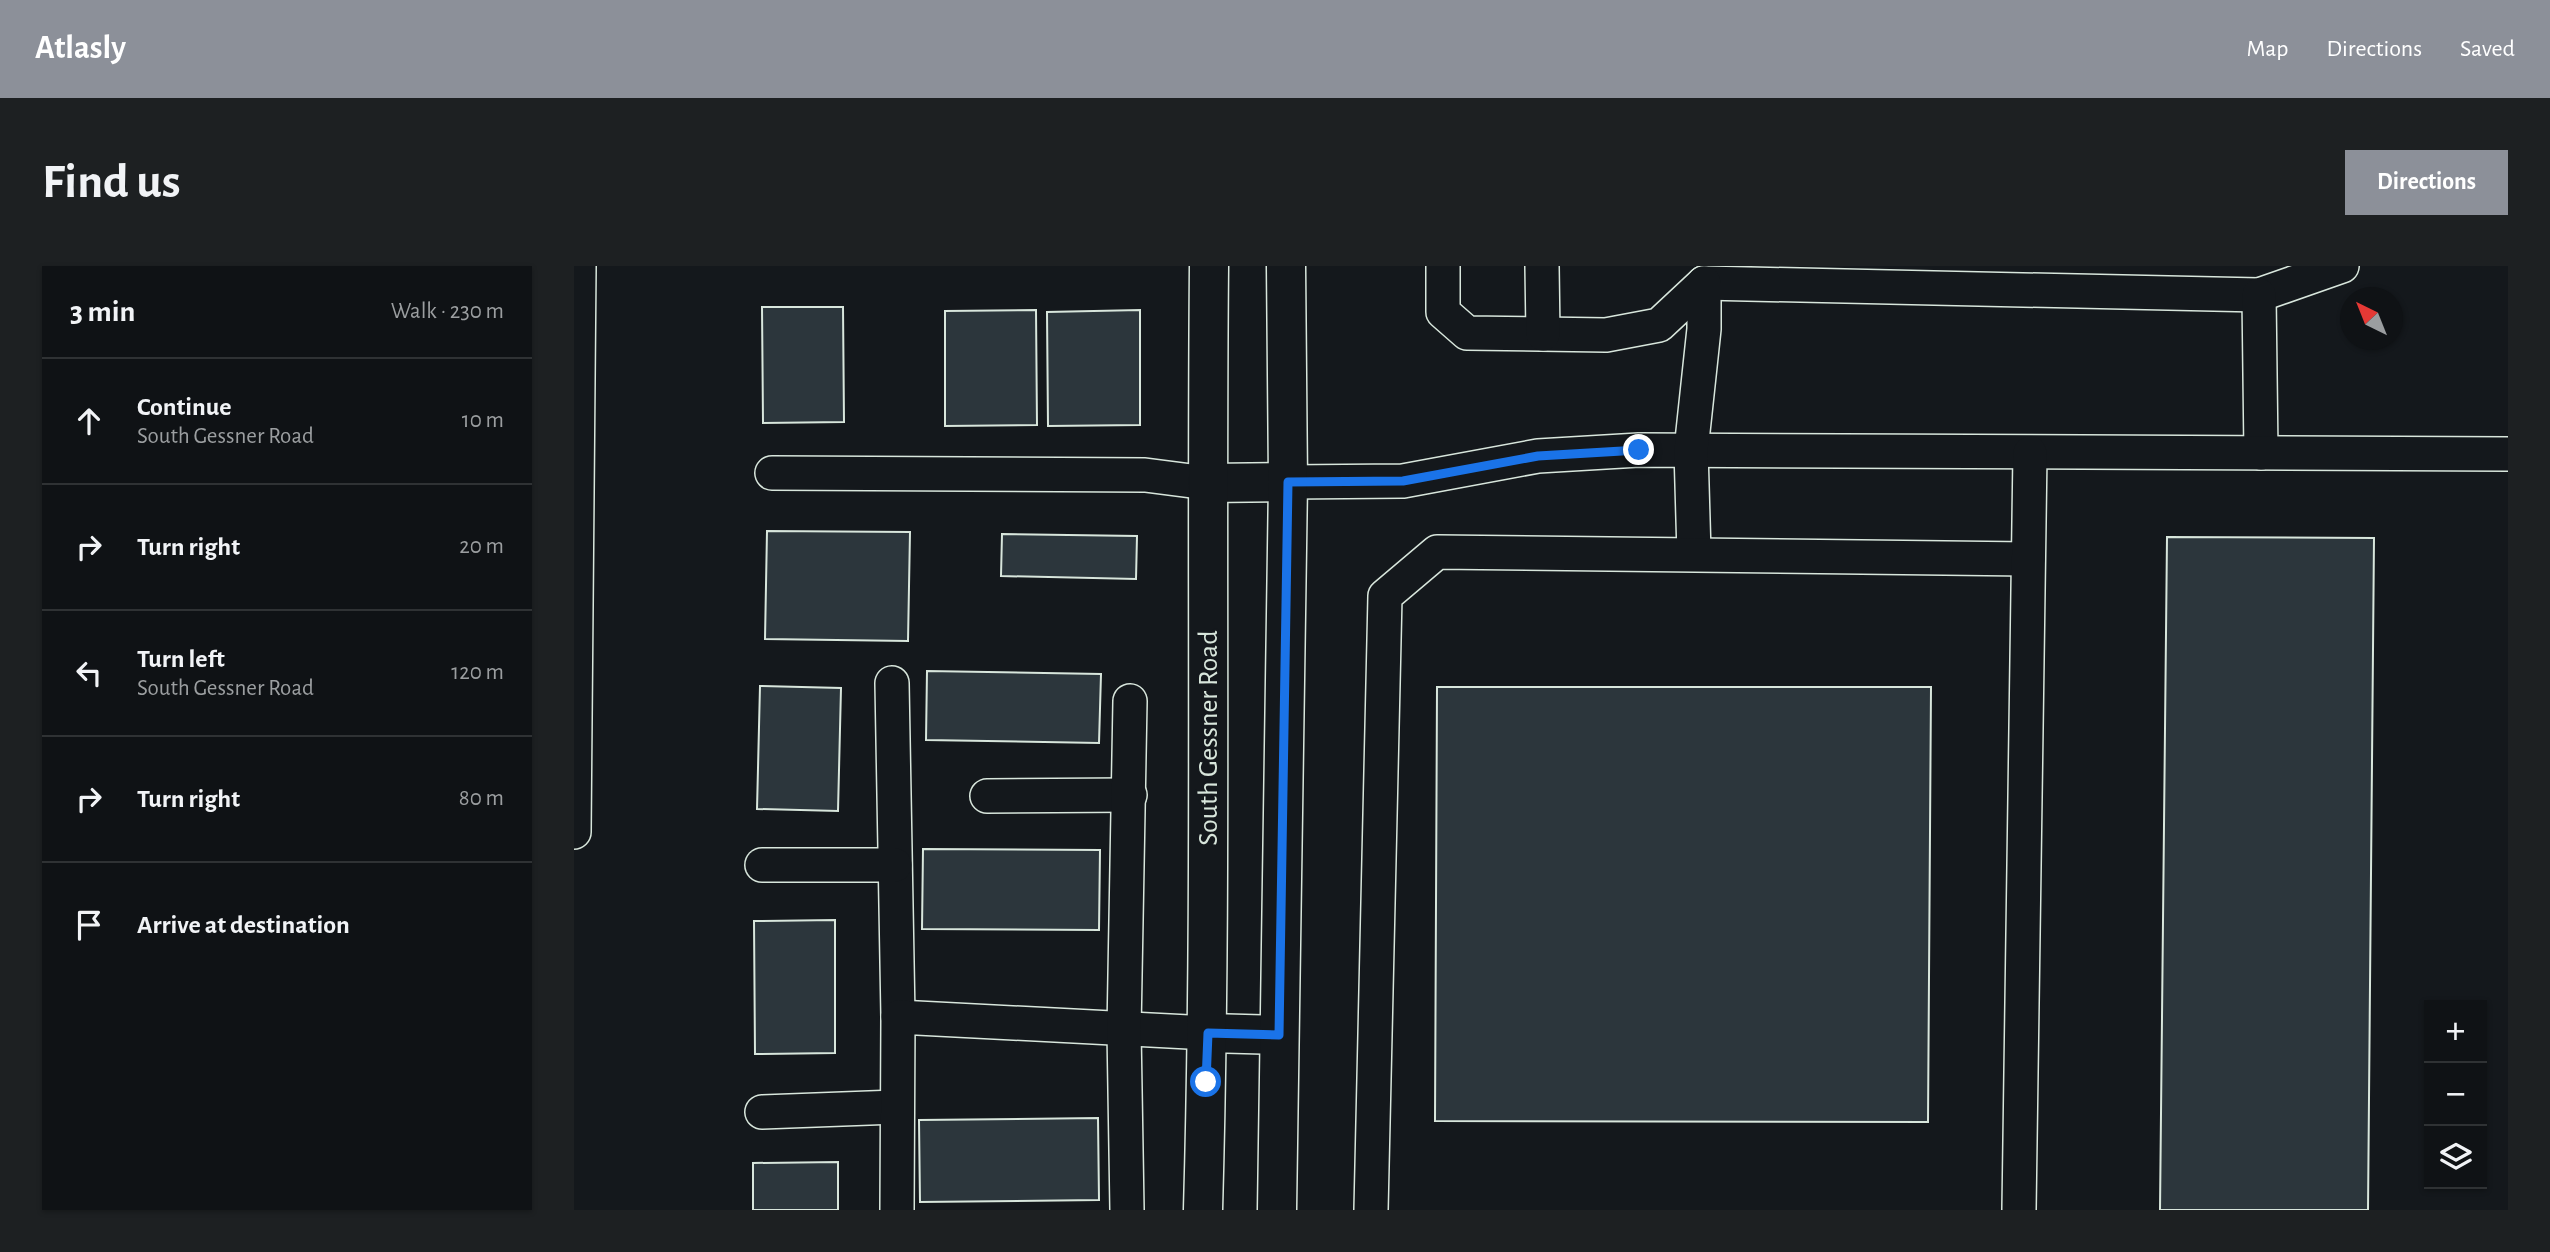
<!DOCTYPE html>
<meta charset="utf-8">
<style>
:root{--surface:#0f1215;--page:#1d2022;--text:#f1f3f6;--muted:#9b9ea0;--line:#2f3234;--accent:#8c9099}
body{margin:0;font-family:"Alegreya Sans",sans-serif;background:var(--page);color:var(--text)}
.controls{position:absolute;right:21px;bottom:21px;display:grid;overflow:hidden;border-radius:0px;box-shadow:0 2px 5px #0004}
.controls button{width:63px;height:63px;display:grid;place-items:center;padding:0;border:0;border-bottom:2px solid var(--line);background:var(--surface);color:var(--text);font:35px sans-serif}
.compass{position:absolute;left:1766px;top:21px;width:63px;height:63px;border-radius:50%;background:var(--surface);box-shadow:0 2px 5px #0004;rotate:317deg}
.stop{position:absolute;width:21px;height:21px;margin:-16px;border:5px solid #1a73e8;border-radius:50%;background:#fff}
.stop.end{background:#1a73e8;border-color:#fff;box-shadow:0 2px 7px #0008}
.list{margin:0;padding:0;list-style:none}
h2{display:flex;justify-content:space-between;align-items:center;height:91px;margin:0;padding:0 28px;font-size:30px}
h2 small{font-size:23px;font-weight:400;color:var(--muted)}
.list li{display:grid;grid-template-columns:46px 1fr auto;gap:21px;align-items:center;box-sizing:border-box;height:126px;padding:0 28px;border-top:2px solid var(--line)}
.list b{display:block;font-size:26px;white-space:nowrap}
.list p{margin:0;font-size:23px;white-space:nowrap;color:var(--muted)}
.list em{font-size:23px;font-style:normal;color:var(--muted)}
.icon{flex:none;width:38px;height:38px;fill:none;stroke:currentColor;stroke-width:2;stroke-linecap:round;stroke-linejoin:round}
.map{position:relative;flex:none;width:1934px;height:944px;overflow:hidden;border-radius:0px}
header{display:flex;align-items:center;gap:42px;box-sizing:border-box;height:98px;padding:0 35px;background:var(--accent);color:#fff}
header strong{font-size:33px}
nav{display:flex;gap:38px;margin-inline-start:auto;font-size:24px}
.intro{display:flex;align-items:center;justify-content:space-between;box-sizing:border-box;height:168px;padding:0 42px}
h1{margin:0;font-size:49px}
.button{padding:18px 32px;border-radius:0px;background:var(--accent);color:#fff;font-size:24px;font-weight:700}
main{display:flex;gap:42px;padding:0 42px}
aside{flex:1;background:var(--surface);border-radius:0px;box-shadow:0 2px 5px #0004}
.map>svg:first-child{display:block}
.building{fill:#2c363c;stroke:#d8e6dc;stroke-width:2}
.lines{fill:none;stroke-linecap:round;stroke-linejoin:round}
.minor-casing{stroke:#d8e6dc;stroke-width:36}
.major-casing{stroke:#d8e6dc;stroke-width:41}
.minor{stroke:#14181c;stroke-width:33}
.major{stroke:#14181c;stroke-width:38}
.route{stroke:#1a73e8;stroke-width:9}
.labels{text-anchor:middle;stroke-width:5;stroke-linejoin:round;paint-order:stroke}
.street-label{font-size:28px;fill:#d8e6dc;stroke:#14181c}
</style>
<header>
<strong>Atlasly</strong>
<nav><a>Map</a><a>Directions</a><a>Saved</a></nav>
</header>
<div class="intro"><h1>Find us</h1><a class="button">Directions</a></div>
<main>
<aside>
<h2>3 min<small>Walk · 230 m</small></h2>
<ul class="list">
<li><svg class="icon" aria-label="ahead" viewBox="0 0 24 24"><path d="M12 20V5M6 11l6-6 6 6"/></svg><div><b>Continue</b><p>South Gessner Road</p></div><em>10 m</em></li>
<li><svg class="icon" aria-label="right" viewBox="0 0 24 24"><path d="M7 20v-9h11M14 6l5 5-5 5"/></svg><div><b>Turn right</b></div><em>20 m</em></li>
<li><svg class="icon" aria-label="left" viewBox="0 0 24 24"><path d="M17 20v-9H6M10 6l-5 5 5 5"/></svg><div><b>Turn left</b><p>South Gessner Road</p></div><em>120 m</em></li>
<li><svg class="icon" aria-label="right" viewBox="0 0 24 24"><path d="M7 20v-9h11M14 6l5 5-5 5"/></svg><div><b>Turn right</b></div><em>80 m</em></li>
<li><svg class="icon" aria-label="arrive" viewBox="0 0 24 24"><path d="M6 21V4h12l-3 4 3 4H6"/></svg><div><b>Arrive at destination</b></div></li>
</ul>
</aside>
<div class="map">
<svg width="1934" height="944" viewBox="0 0 1934 944">
<rect width="100%" height="100%" fill="#14181c"/>
<g class="building">
<path d="M188,41H269L270,156L189,157Z"/>
<path d="M462,44L463,159L371,160V45Z"/>
<path d="M566,44V159L474,160L473,46Z"/>
<path d="M193,265L336,266L334,375L191,373Z"/>
<path d="M428,268L563,270L562,313L427,310Z"/>
<path d="M1593,271L1800,272L1794,944H1586Z"/>
<path d="M353,405L527,408L525,477L352,474Z"/>
<path d="M186,420L267,422L264,545L183,543Z"/>
<path d="M863,421H1357L1354,856L861,855Z"/>
<path d="M349,583L526,584L525,664L348,663Z"/>
<path d="M261,654V787L181,788L180,655Z"/>
<path d="M524,852L525,934L346,936L345,854Z"/>
<path d="M264,896V944H179V897Z"/>
</g>
<g class="lines">
<defs>
<g id="minor">
<path d="M869,0V46L893,67L1032,69L1085,59L1130,17L1685,29L1768,0"/>
<path d="M968,0L969,68"/>
<path d="M1685,29L1687,187"/>
<path d="M198,207L571,209L633,217"/>
<path d="M714,216L829,215L964,190L1065,184L1934,188"/>
<path d="M1120,288L1117,184L1130,63V17"/>
<path d="M318,417L324,751"/>
<path d="M413,530L556,529"/>
<path d="M0,566L5,0"/>
<path d="M188,599H321"/>
<path d="M188,846L322,841"/>
<path d="M323,944L324,751L634,767"/>
<path d="M553,944L550,764L556,435"/>
<path d="M797,944L811,330L863,286L1454,293"/>
<path d="M1445,944L1456,187"/>
</g>
<g id="major">
<path d="M633,217L714,216"/>
<path d="M634,767L705,769"/>
<path d="M629,944C638,629 632,315 635,0"/>
<path d="M703,944L714,216L712,0"/>
</g>
</defs>
<use href="#minor" class="minor-casing"/>
<use href="#major" class="major-casing"/>
<use href="#minor" class="minor"/>
<use href="#major" class="major"/>
</g>
<g class="lines">
<path class="route" d="M632,816L634,767L705,769L714,216L829,215L964,190L1065,184"/>
</g>
<g class="labels">
<g class="street-label">
<text transform="translate(633 472) rotate(-90)" y="10">South Gessner Road</text>
</g>
</g>
</svg>
<div class="controls">
<button>+</button>
<button>−</button>
<button><svg class="icon" aria-label="layers" viewBox="0 0 24 24"><path d="M12 4l9 5-9 5-9-5zM3 14l9 5 9-5"/></svg></button>
</div>
<svg class="compass" viewBox="-18 -18 36 36"><path d="M0-13l5 13h-10z" fill="#e53935"/><path d="M0 13l5-13h-10z" fill="#9b9ea0"/></svg>
<div class="stop" style="left:632px;top:816px"></div>
<div class="stop end" style="left:1065px;top:184px"></div>
</div>
</main>
